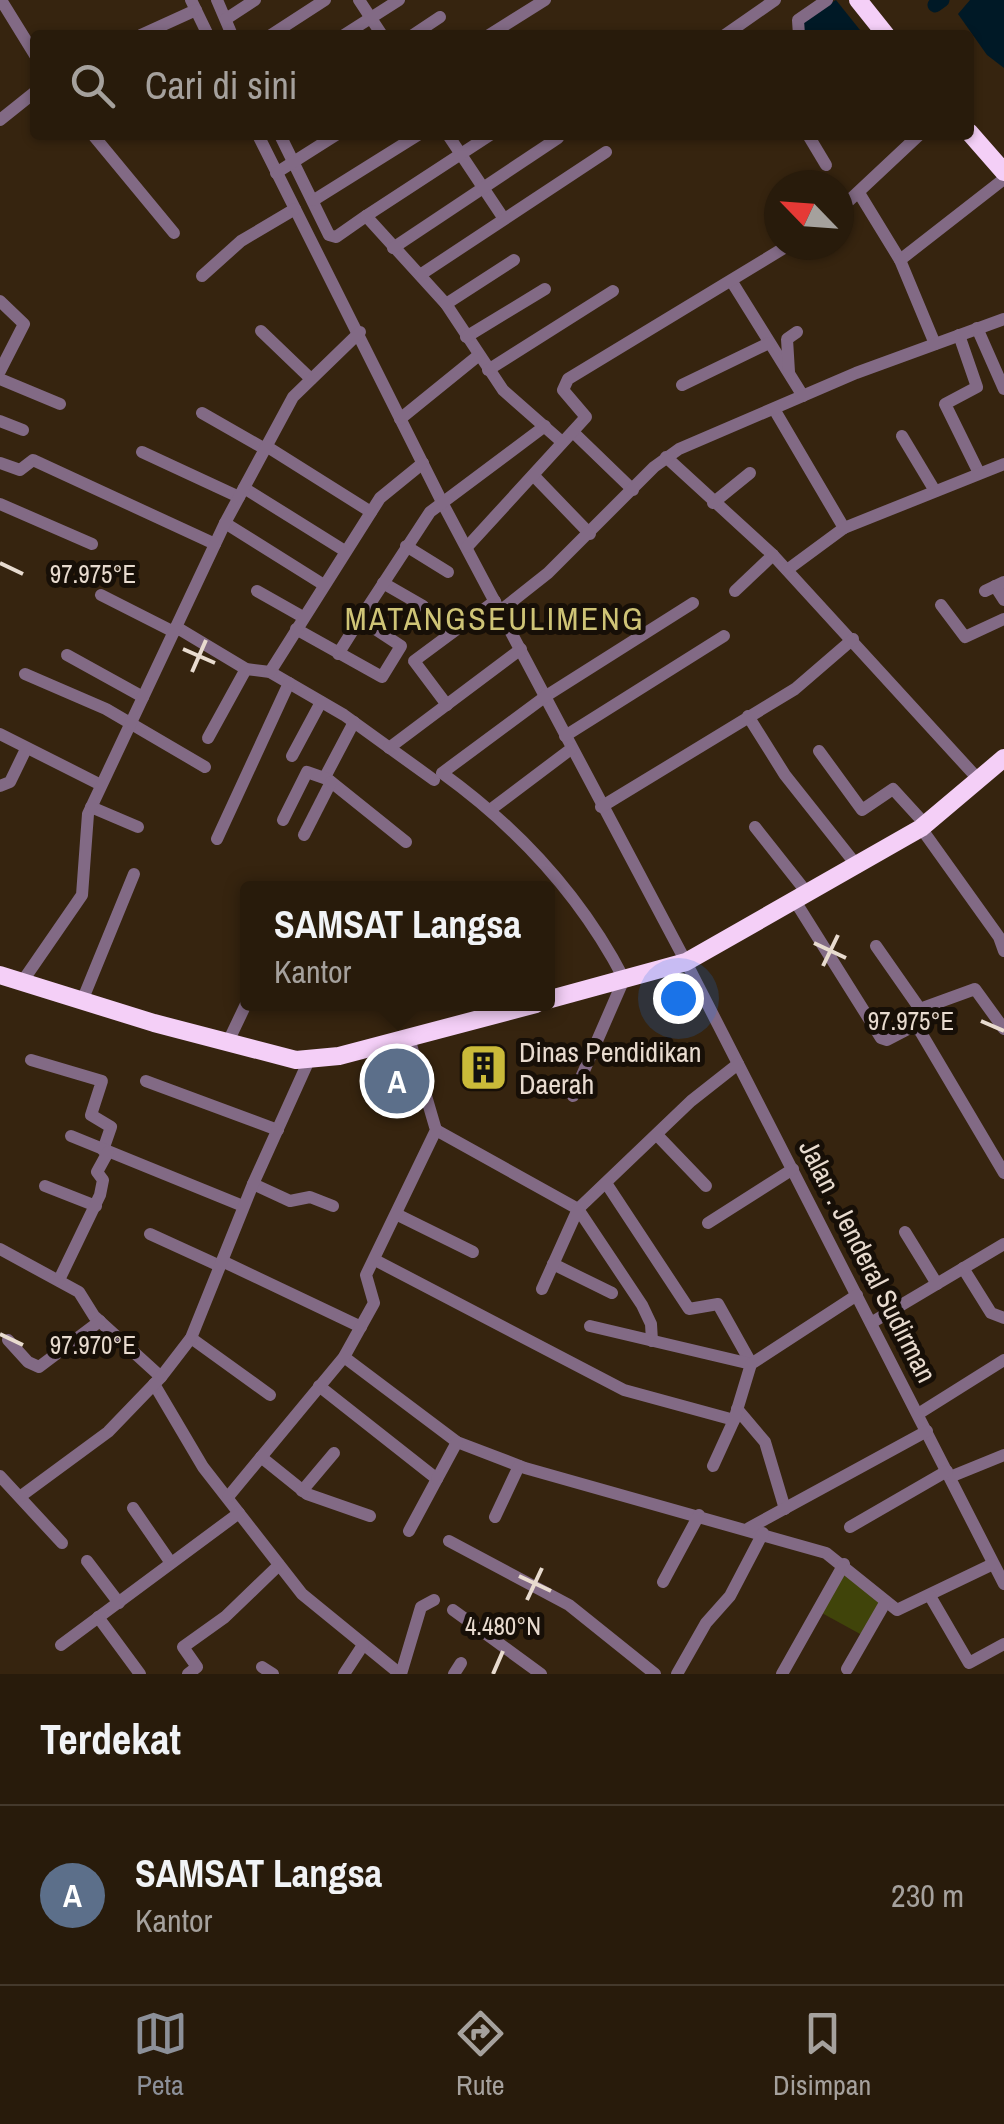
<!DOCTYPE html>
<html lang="id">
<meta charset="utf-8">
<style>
:root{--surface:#281b0b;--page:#302414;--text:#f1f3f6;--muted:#a5a19d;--line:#44392c;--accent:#8c9099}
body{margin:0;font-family:"Archivo Narrow",sans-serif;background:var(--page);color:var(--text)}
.compass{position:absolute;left:764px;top:170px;width:90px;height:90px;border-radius:50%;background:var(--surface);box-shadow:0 2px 8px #0004;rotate:295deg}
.you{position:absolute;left:678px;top:998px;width:35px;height:35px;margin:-25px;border:8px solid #fff;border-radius:50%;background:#1a73e8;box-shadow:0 0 0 15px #1a73e833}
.badge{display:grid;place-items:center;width:65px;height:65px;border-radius:50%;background:var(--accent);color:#fff;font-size:32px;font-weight:700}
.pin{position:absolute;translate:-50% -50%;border:5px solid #fff;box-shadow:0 2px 10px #0006}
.popup{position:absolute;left:240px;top:881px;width:315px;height:130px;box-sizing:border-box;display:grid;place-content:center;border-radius:10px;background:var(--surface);filter:drop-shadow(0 2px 8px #0005);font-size:32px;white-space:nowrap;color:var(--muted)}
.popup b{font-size:38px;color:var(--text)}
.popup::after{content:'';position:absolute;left:50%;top:100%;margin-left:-20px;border:20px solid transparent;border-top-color:var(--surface)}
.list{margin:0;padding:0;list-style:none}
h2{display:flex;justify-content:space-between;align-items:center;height:130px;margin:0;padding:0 40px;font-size:42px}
h2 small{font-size:32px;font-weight:400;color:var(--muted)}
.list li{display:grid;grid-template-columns:65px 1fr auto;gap:30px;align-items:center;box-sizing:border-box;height:180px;padding:0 40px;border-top:2px solid var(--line)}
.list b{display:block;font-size:38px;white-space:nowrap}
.list p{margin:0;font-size:32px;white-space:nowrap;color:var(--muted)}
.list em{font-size:32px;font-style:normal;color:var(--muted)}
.icon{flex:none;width:55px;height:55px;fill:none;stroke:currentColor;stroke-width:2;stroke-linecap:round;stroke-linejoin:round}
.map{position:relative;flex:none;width:1004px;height:1674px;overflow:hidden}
.search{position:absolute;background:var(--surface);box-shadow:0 2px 8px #0004;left:30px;right:30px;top:30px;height:110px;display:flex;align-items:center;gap:25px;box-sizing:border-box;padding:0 35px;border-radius:10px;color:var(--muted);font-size:38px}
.sheet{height:310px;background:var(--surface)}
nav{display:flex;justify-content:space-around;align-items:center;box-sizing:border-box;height:140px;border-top:2px solid var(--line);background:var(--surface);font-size:28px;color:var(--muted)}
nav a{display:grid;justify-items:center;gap:5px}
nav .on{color:var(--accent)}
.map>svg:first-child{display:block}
.green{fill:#40440a}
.water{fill:#001926}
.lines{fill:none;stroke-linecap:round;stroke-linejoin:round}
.river{stroke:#001926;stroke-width:15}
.minor{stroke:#826a85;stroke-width:12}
.highway{stroke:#f4cff7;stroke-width:18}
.ticks{fill:none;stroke:#e8dbcf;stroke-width:4}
.labels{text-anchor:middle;stroke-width:10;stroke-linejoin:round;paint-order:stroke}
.poi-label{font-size:28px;fill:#e8dbcf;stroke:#170f07;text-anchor:start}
.street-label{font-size:28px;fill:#e8dbcf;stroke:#170f07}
.quarter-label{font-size:32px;letter-spacing:2.5px;fill:#cfc476;stroke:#170f07}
.ticks-label{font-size:25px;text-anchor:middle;fill:#e8dbcf;stroke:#170f07;stroke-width:10;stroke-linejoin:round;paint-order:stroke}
</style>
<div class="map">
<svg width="1004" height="1674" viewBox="0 0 1004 1674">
<rect width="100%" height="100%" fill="#36240f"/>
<path class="green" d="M844,1571L881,1604L862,1635L820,1612Z"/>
<g class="water">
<path d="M836,0L864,35H802L800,21Z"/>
<path d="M970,0H1004V68L987,55L958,14Z"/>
</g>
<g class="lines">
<path class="river" d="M935,5L942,0"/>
<g class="minor">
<path d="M1,0L35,55"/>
<path d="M191,0L208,35"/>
<path d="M217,0L232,35"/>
<path d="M359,0L382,35"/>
<path d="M226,19L255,0"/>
<path d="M141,35L196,10"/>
<path d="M271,35L325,0"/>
<path d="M344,35L399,0"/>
<path d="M413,35L440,17"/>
<path d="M489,35L545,0"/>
<path d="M725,35L775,0"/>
<path d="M799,35L798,20L827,0"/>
<path d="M0,120L35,92"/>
<path d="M93,135L174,233"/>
<path d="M258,135L444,506L686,962L1004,1584"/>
<path d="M280,135L329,235L336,237L366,216L446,304L503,390L562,442"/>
<path d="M448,135L504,219"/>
<path d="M808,135L826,165"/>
<path d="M276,173L336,135"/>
<path d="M859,193L900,260L935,344"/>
<path d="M314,200L418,135"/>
<path d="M839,210L919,135"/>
<path d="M366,216L490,135"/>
<path d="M393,248L558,138"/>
<path d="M900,260L1004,179"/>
<path d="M420,275L606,152"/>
<path d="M202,276L241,241L295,209"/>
<path d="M732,282L803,396"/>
<path d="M0,301L24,324L0,371"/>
<path d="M446,304L514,260"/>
<path d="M977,328L1004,389"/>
<path d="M261,331L311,379"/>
<path d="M959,335L977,387L945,404L979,473"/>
<path d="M466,337L545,289"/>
<path d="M488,370L613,291"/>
<path d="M789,372L787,339L797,332"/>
<path d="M0,379L60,404"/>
<path d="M682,385L769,343"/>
<path d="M774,409L844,528"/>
<path d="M202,413L265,449"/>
<path d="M400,419L479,355"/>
<path d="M0,421L23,430"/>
<path d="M573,432L633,490"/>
<path d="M902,436L935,491"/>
<path d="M266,446L371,512"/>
<path d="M142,452L239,497"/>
<path d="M666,457L773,555L979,780"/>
<path d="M0,463L20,470L33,460L215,544"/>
<path d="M534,476L590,534"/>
<path d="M244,488L345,551"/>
<path d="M713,503L750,473"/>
<path d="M0,504L92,544"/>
<path d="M225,523L324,585"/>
<path d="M406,546L448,572"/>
<path d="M467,547L586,417L563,390L568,379L789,245"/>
<path d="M787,570L844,528L1004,464"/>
<path d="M383,583L423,606"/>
<path d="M995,586L1004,600"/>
<path d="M257,591L303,617"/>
<path d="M735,591L773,555"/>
<path d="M985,591L1004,582"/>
<path d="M101,595L174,632"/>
<path d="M941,605L965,637L1004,619"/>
<path d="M500,611L548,573L654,467L679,449L856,373L1004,319"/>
<path d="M360,619L430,512L545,426"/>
<path d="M176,627L246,669L270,672L344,715L434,780"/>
<path d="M296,629L382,677L401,646L360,619L338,654"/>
<path d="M67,655L143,697"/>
<path d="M270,672L380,498L423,463"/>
<path d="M25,674L106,709L205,767"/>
<path d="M447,705L414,661L495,601"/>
<path d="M748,716L785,775L858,867"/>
<path d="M354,722L325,777L406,842"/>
<path d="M0,734L101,785"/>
<path d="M565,736L724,636"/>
<path d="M208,738L246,669"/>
<path d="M389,748L521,649"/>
<path d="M819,751L862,810L893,789L925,824"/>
<path d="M292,756L321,702"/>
<path d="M0,786L10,782L26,749"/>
<path d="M91,807L138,827"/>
<path d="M601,807L795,689L853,639"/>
<path d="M490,810L571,749"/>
<path d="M283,820L307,772L327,779"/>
<path d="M755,827L808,894"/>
<path d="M921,828L999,937L1004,951"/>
<path d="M304,835L331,782"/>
<path d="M217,839L289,683"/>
<path d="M300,888V887"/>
<path d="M795,901L881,1038L887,1040L912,1027L920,1031L1004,1173"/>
<path d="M876,946L920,1009L975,989L1004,1029"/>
<path d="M22,982L82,895L88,814L225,523L293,397L360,332"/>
<path d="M82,1001L134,874"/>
<path d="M227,1044L247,1002"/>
<path d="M31,1060L102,1081L91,1115L111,1127L103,1150"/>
<path d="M146,1081L278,1130"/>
<path d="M573,1096L624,979C581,896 518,828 442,773L546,696L693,603"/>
<path d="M436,1130L578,1209L642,1305L651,1324L652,1341"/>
<path d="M657,1135L706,1186"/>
<path d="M71,1136L243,1206"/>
<path d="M606,1183L689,1309L718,1304L751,1363"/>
<path d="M253,1184L290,1201L310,1197L333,1206"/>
<path d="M45,1186L96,1206"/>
<path d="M398,1215L473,1252"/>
<path d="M708,1223L793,1169"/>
<path d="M905,1232L937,1284"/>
<path d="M150,1234L220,1266"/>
<path d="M0,1249L79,1292L94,1316L161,1377"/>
<path d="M375,1260L624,1390L734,1420"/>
<path d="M222,1261L361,1327"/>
<path d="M553,1264L612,1293"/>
<path d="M963,1268L991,1313L1004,1318"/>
<path d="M59,1280L100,1195L103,1180L97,1172L108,1152"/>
<path d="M542,1289L578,1209L691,1101L738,1064"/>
<path d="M871,1323L1004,1244"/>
<path d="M590,1326L751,1364"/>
<path d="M191,1338L270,1395"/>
<path d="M8,1340L28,1362L39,1367L100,1321"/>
<path d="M344,1357L457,1442L525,1468L826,1553L897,1610L993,1564"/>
<path d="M154,1384L203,1467L302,1594L400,1674"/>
<path d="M319,1386L437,1479L409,1531"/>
<path d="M737,1409L765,1442L785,1509"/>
<path d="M918,1414L1004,1360"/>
<path d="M261,1457L307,1494L370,1516"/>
<path d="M713,1466L734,1420L751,1364L857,1295"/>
<path d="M0,1476L62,1543"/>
<path d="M950,1477L1004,1455"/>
<path d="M437,1479L457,1442"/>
<path d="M302,1491L334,1453"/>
<path d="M21,1496L108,1432L161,1377L191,1338L253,1184L309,1060"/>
<path d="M228,1497L344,1357L374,1303L366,1275L436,1130L409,1038"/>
<path d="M133,1508L171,1563"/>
<path d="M495,1517L519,1466"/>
<path d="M850,1527L947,1471"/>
<path d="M749,1528L927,1431"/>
<path d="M449,1541L569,1605L655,1674"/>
<path d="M87,1561L119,1603"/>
<path d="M663,1582L699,1515"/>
<path d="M930,1596L969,1663L1004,1644"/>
<path d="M453,1610L541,1674"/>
<path d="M98,1617L140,1674"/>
<path d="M61,1645L239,1513"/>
<path d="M262,1667L273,1674"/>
<path d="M847,1669L885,1603"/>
<path d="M188,1674L197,1667L183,1647L225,1617L279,1565"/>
<path d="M344,1674L363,1645"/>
<path d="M401,1674L421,1607L434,1600"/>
<path d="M454,1674L461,1663"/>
<path d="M677,1674L706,1623L730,1596L763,1533"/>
<path d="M782,1674L844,1564"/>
</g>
<g class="highway">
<path d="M858,0L886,35"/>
<path d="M969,132L1004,172"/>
<path d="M0,975L154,1023L296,1060L339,1056L536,1004"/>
<path d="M547,1000L686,962L921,828L1004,758"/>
</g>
</g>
<path class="ticks" d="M0,563L23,574M183,649L215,663M192,672L206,640M814,943L846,958M823,966L838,935M981,1021L1004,1031M0,1334L23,1345M519,1576L551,1591M527,1600L542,1568M493,1674L503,1651"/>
<defs>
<symbol id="building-square" viewBox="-11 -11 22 22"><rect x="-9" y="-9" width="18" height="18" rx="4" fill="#caba39" stroke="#170f07"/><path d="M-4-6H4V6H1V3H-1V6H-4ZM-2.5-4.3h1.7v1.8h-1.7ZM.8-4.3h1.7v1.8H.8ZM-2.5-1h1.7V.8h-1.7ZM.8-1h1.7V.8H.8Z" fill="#111"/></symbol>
</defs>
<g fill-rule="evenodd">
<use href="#building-square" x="456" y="1040" width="55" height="55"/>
</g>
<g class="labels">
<g class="poi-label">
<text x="519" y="1062">Dinas Pendidikan<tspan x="519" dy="32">Daerah</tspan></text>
</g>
<g class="street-label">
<text transform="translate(868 1261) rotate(63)" y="10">Jalan . Jenderal Sudirman</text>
</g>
<g class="quarter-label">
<text x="495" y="630">MATANGSEULIMENG</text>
</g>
</g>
<g class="ticks-label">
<text x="93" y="583">97.975°E</text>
<text x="911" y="1030">97.975°E</text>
<text x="93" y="1354">97.970°E</text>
<text x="503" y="1635">4.480°N</text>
</g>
</svg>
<svg class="compass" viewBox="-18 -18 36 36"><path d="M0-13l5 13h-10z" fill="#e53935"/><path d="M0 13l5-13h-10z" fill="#a5a19d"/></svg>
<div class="you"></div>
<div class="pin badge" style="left:397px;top:1081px;background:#5c6f8a">A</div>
<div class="popup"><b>SAMSAT Langsa</b>Kantor</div>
<div class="search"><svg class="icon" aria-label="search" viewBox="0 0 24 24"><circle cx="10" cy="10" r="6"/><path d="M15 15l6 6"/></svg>Cari di sini</div>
</div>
<section class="sheet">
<h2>Terdekat<small></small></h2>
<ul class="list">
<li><span class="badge" style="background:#5c6f8a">A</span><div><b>SAMSAT Langsa</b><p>Kantor</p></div><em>230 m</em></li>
</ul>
</section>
<nav>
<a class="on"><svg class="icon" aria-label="map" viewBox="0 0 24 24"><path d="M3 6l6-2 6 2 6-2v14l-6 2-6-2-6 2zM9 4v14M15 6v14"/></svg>Peta</a>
<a><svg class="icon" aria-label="directions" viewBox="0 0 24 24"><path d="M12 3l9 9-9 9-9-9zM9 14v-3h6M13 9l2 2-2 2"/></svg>Rute</a>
<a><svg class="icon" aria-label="saved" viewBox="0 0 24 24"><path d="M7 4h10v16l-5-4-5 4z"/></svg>Disimpan</a>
</nav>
